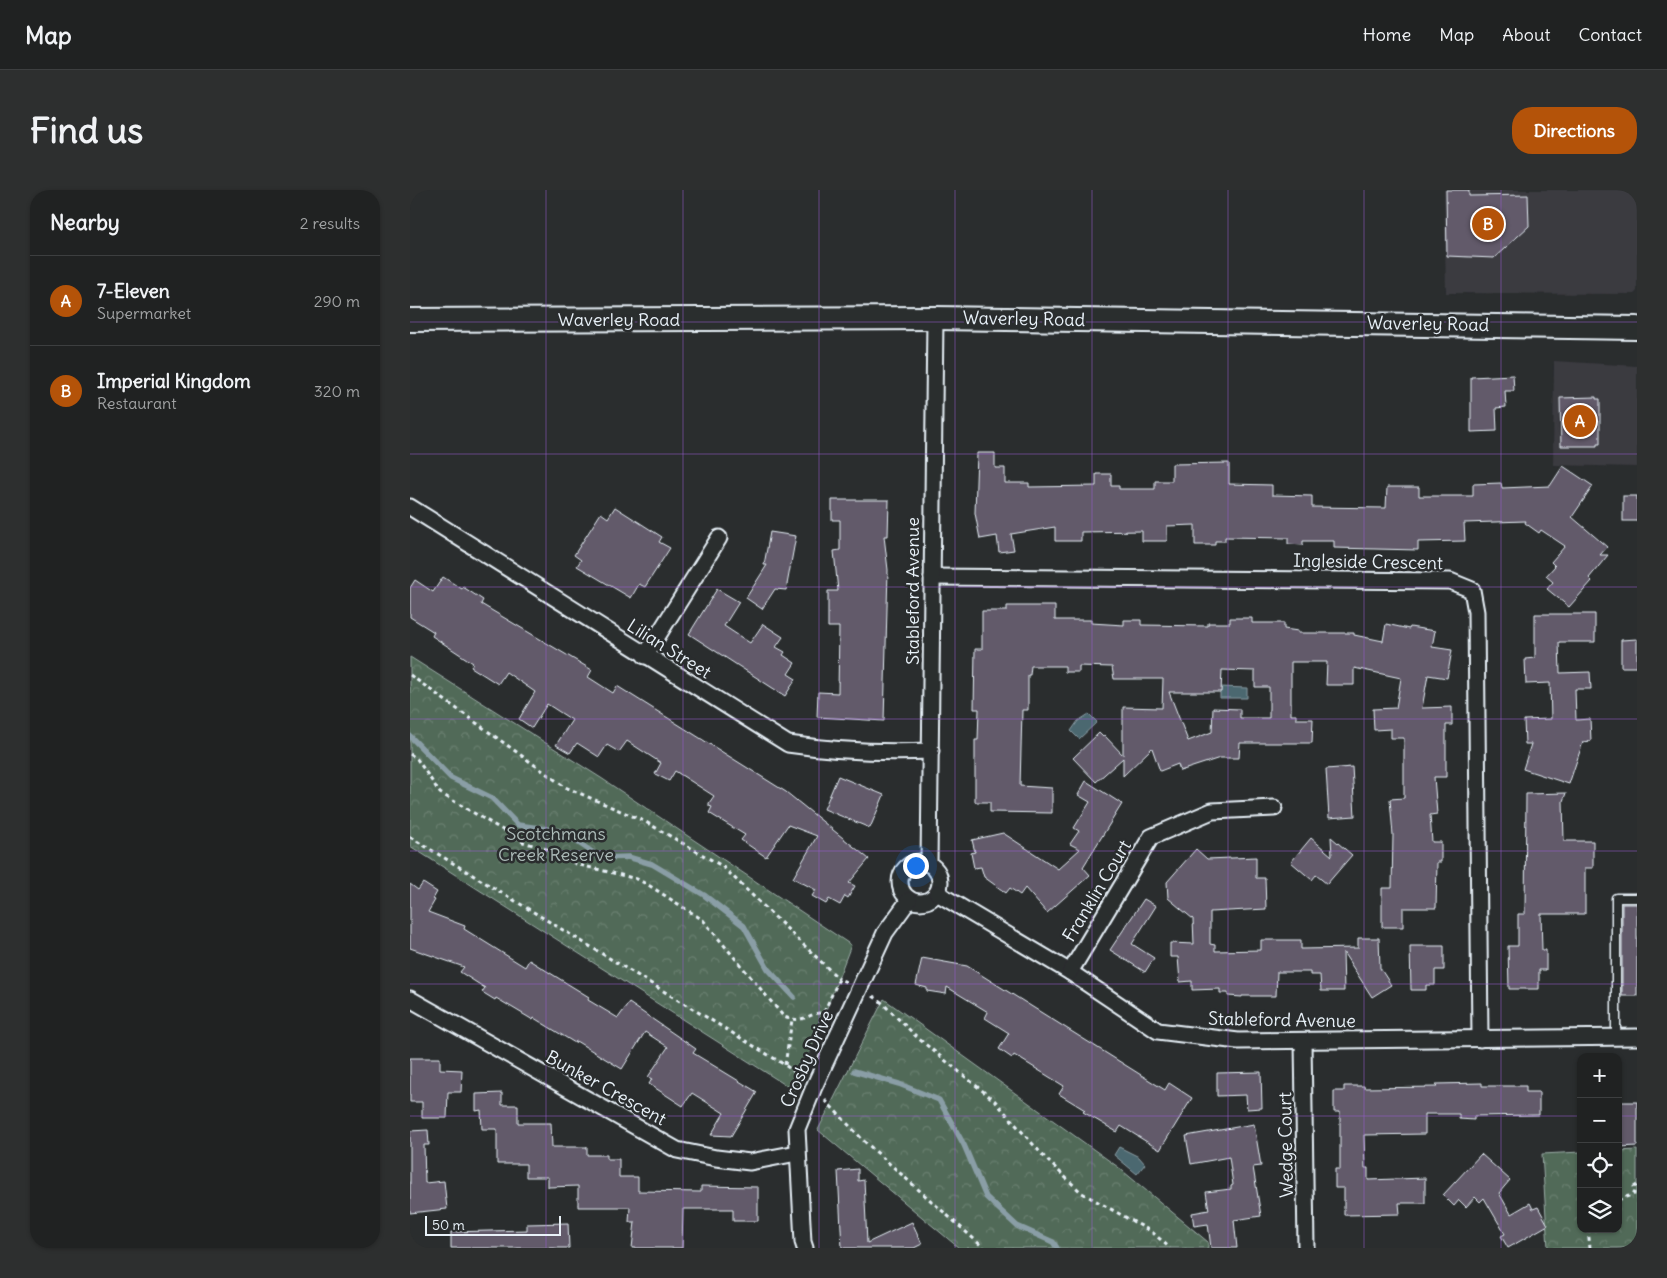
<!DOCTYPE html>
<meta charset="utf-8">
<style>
:root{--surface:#202222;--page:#2d2f2f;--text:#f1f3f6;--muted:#a2a4a5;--line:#3d3f40;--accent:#b45309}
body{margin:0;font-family:Delius,sans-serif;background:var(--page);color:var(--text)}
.controls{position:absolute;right:15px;bottom:15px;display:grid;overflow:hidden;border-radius:10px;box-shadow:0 1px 4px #0004}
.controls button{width:45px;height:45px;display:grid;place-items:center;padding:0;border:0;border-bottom:1px solid var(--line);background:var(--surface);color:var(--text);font:25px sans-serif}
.scale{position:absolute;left:15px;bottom:12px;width:136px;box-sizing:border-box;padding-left:5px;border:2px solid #e8f1f8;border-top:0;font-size:14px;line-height:18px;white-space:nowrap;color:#e8f1f8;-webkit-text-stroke:4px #2a2d2e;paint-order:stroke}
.you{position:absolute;left:505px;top:675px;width:18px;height:18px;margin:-12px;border:4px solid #fff;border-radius:50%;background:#1a73e8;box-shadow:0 0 0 8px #1a73e833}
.badge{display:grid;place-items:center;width:32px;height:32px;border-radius:50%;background:var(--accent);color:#fff;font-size:16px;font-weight:700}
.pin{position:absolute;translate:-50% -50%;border:2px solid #fff;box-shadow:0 1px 5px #0006}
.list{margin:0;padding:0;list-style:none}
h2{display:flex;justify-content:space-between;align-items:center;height:65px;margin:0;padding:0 20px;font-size:21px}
h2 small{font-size:16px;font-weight:400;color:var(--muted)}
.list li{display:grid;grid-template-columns:32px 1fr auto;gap:15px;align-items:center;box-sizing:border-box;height:90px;padding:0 20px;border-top:1px solid var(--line)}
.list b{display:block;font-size:19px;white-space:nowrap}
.list p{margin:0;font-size:16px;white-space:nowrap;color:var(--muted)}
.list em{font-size:16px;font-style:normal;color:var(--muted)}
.icon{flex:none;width:28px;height:28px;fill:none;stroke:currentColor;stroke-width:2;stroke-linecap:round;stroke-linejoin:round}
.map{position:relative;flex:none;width:1227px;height:1058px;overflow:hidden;border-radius:20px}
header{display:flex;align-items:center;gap:30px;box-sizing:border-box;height:70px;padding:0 25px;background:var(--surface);border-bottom:1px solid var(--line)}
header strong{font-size:24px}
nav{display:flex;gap:28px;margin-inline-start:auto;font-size:18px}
.intro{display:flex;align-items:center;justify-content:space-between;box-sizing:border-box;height:120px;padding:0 30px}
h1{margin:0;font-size:35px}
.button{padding:12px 22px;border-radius:20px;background:var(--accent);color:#fff;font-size:18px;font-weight:700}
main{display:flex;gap:30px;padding:0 30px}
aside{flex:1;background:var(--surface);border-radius:20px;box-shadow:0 1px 4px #0004}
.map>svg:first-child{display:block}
.built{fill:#3b3a40}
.forest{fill:url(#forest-crowns);stroke:#9caea8}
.water{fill:#4c6770;stroke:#8a9ea6}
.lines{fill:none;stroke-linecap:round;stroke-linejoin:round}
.stream{stroke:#8a9ea6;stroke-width:5.5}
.building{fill:#625a6b;stroke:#e8f1f8;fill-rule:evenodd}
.lane-casing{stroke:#e8f1f8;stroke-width:11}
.street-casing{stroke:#e8f1f8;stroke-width:19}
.primary-casing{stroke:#e8f1f8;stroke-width:26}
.path{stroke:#e8f1f8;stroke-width:3;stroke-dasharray:4 4;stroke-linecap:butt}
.lane{stroke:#2a2d2e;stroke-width:8}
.street{stroke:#2a2d2e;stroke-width:15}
.primary{stroke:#2a2d2e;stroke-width:22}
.grid{fill:none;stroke:#965dcd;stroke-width:1;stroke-opacity:0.55}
.labels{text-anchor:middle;stroke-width:5;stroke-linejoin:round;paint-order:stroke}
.street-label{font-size:18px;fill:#e8f1f8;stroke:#2a2d2e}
.park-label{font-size:18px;fill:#acbbb8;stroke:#2a2d2e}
</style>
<header>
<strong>Map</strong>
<nav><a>Home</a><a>Map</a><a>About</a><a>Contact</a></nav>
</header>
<div class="intro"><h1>Find us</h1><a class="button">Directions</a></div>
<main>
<aside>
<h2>Nearby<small>2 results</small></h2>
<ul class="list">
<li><span class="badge">A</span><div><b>7-Eleven</b><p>Supermarket</p></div><em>290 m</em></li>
<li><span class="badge">B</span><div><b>Imperial Kingdom</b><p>Restaurant</p></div><em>320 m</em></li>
</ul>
</aside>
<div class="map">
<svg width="1227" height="1058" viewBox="0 0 1227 1058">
<defs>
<pattern id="forest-crowns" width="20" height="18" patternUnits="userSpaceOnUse" patternTransform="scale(1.25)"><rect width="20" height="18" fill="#516a58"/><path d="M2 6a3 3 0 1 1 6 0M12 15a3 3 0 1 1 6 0" fill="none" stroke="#6a8071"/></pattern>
</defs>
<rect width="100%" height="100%" fill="#2a2d2e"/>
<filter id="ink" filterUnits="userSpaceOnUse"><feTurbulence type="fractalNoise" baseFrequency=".02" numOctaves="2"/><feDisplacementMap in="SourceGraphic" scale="10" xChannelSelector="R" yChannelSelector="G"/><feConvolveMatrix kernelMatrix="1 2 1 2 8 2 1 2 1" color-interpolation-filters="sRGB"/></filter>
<g filter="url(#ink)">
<g class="built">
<path d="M1034,0H1227V101L1224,104L1036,103Z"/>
<path d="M1144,171L1227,176V277L1143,275Z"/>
</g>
<g class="forest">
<path d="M0,467L191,588L441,755L385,901L0,656Z"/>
<path d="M474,809L708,977L798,1052V1058H549L408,940Z"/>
<path d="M1227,960V1058H1138L1132,964L1171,962V1039H1208V961Z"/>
</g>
<g class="water">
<path d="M810,497L837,498V508H810Z"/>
<path d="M679,524L687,532L669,549L661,541L668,531Z"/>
<path d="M709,957L729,967L735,974L727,984L704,965Z"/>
</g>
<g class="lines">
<g class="stream">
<path d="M0,546L41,588L82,608L108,635L151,641L191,668L218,667L242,674L294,705L334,736L358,779L384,807"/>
<path d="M444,881L489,894L529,910L554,955L576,1007L607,1036L643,1052L647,1058"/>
</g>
</g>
<g class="building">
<path d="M1036,0H1059V6L1118,5L1119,36L1084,68L1037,66Z"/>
<path d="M1103,185L1104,201H1095L1096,217L1086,218L1087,241L1061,242V187Z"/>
<path d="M1186,207V209H1190V254H1187V256H1151L1150,208Z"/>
<path d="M567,263H585V278H595V293H619V297L686,296V284H701V296H709V299H745V291H762V274L819,273V294L862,295V305L902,306V317L976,318L977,297H1009V306H1063V294L1091,293L1092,298L1140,296L1153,276L1183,296L1162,327L1197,357L1190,365H1198L1179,388L1182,391L1159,417L1137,399L1143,392L1136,386L1145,376L1141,372L1155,356L1131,340L1129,343L1115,333L1116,331L1054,333L1055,351L1008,352V360L924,358V351H893V355L878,354V348L815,347V351H805V355H785V335L757,336V351H732V341L671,342V351H645V337L601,344L604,360L589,362L587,346L570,349L565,323Z"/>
<rect x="1213" y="306" width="14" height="25"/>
<path d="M422,310H479L478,346H474L478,380L474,531L407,527L408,502L428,503L429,437H418V401H428L424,361L430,360V330H422Z"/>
<path d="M205,317L252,347L249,352L260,358L235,397L229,394L221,408L167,376L171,370L164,365L191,323L198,328Z"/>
<path d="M360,342L386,346L376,400L365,399L352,419L336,408L357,375H354Z"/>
<path d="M33,387L52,399L53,397L73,410L71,414L182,480L178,487L203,503L207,496L376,602L459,669L439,693L445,696L438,708L435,706L430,715L419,709L416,714L402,706L406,700L383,688L407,646L378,635L356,667L331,650L335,645L299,623L302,617L299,616V613L304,606L265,581L259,591L245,584L251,573L217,551L209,562L197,555L189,567L167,553L160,563L146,555L162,530L137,514L122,538L109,529L125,502L96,482L88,494L61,477L63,473L22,446L24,442L0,427V398L5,390L23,402Z"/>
<path d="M307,399L329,412L314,436L340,453L353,434L373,447L366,457L375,462L373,465L385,473L378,484L386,489L375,506L279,444Z"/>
<path d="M597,416H645V430H681V433L714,435V430H731V435L798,436V433H820V428H842V433H874V439L888,441V443H944V445L973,451L976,434L999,439L1000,437L1025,441L1022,457L1042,460L1037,488L1018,485L1012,518L1042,517V535H1036V587H1024L1027,624L1020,625L1022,652H1031V672H1027L1026,718H993V737H972V698H982L983,645L980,609L994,608V548H981V539L964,540L963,519L986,518L991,488L944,478V495H916L917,472H881V525H886V529H903L902,553H830L829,568H810L770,581L768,574L750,581L742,558L713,586V568L686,592L663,568L689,543L693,547L694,545L713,565V517L752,518L753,489H704L702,477L669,476V482H655V476H621L620,485H618V520H612L610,596L642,598V623L580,622V612H565V550H568L569,519H564L565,459H572V421H597ZM812,480L845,481V497H859V528H830V519L803,518L802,542L778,551L759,502H811Z"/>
<path d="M1125,424H1185V452H1149L1150,483L1180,482L1181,499H1165L1166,530L1180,529L1181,551L1173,552L1159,594L1113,579L1121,554H1115L1114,530L1141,529L1140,493L1116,494L1115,469L1125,468Z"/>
<path d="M1227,449V477H1211V450Z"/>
<path d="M942,577L945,626L919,628L916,579Z"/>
<path d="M428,586L474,605L460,638L414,619Z"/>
<path d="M676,591L712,614L673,677L680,685L637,723L615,698L610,705L600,698L596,703L574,687L571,677L564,678L561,663L565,662L562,650L593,643L648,679L670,659L660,654L669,641L664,638L680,612L668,605Z"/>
<path d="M1156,603L1153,611L1154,651H1183V678H1175V724H1131L1132,760H1136V780H1129V799H1099L1098,756H1108V724H1115L1116,604Z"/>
<path d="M921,647L942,665L917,694L906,685L902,690L881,672L901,648L922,666Z"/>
<path d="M786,659L797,669L846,667V688H855L856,719L800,722V754L805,755V761L851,760V750H891V759L948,758V748H969L970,778L981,795L962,807L933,762L934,801H911L910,785H900V782H867L866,806H832V807L818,806V803H810V799L782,800V791L770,792L768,767H760V753L784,754L783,729L758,708L757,692Z"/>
<path d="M13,693L27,702L23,709L25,710L18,722L55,736L54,739L115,777L119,770L179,807L178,810L208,828L219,813L286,859L283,863L347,902L321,946L301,945L314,923L282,903L273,916L239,894L242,889L238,887L258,857L235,842L212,879L166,851L165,853L124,828L123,830L86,808L85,810L72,802L75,798L50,782L54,777L0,758V694L8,700Z"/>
<path d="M734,709L746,716L722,754L744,768L735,782L700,760Z"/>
<rect x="1212" y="714" width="15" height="92"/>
<path d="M1000,756H1034V780H1025V795H1016V800H1001Z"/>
<path d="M512,768L557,776L755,900L759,893L782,908L750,960L711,936L707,942L673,922L675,920L649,904L654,896L604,865L602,868L589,859L599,843L575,828L578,822L537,797L536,804L517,801V798L506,795Z"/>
<path d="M0,868H30V879L52,880L51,902H38L37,928H12V912H0Z"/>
<path d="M851,882L852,918L837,919L836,905L807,906V883Z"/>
<path d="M1072,893V896H1116V902H1129V925L1064,926V930L1049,929V924H1015V944L954,945L955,978H958V990L1015,988V1013H989L990,1024L934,1025V998H925V979H930V922H924V901H934V896H954V898L1027,897L1026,894Z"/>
<path d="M92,903V915H108V933H141L142,957H177V965H197V969H209V987H228V1001L291,1002V996L348,997V1031H323V1019H273L272,1058H222L225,1032H219L220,1017H168V996L138,997V987H116V974H87V939H72L71,920L66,921V904Z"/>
<path d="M1208,912H1227V956L1210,957Z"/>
<path d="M844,934L851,976L843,977L851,1026L824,1030L827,1058H801L798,1034L784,1036L782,1023L799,1020L796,1002L821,999V996L823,995L819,967L781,974L776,946Z"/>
<path d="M18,940L19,955H14L15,993L34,991L37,1019L0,1023V941Z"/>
<path d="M1071,964L1100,990L1089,1003L1101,1024L1120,1013L1123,1019L1128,1017L1138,1035L1098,1058L1091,1046L1095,1044L1074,1008L1070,1012L1065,1007L1056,1017L1049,1010L1044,1016L1033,1005Z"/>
<path d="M448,979V991L454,990L457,1053L502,1032L512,1054L504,1058H432L428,981Z"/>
<path d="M158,1033L159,1058H41V1042L117,1040V1034Z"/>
</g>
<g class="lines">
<defs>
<path id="lane" d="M1206,847V708H1227"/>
<g id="street">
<path d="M0,317L378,554C425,561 474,563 521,561"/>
<path d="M522,387L1040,391L1062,400L1066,422L1070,849"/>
<path d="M235,466L309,348"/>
<circle cx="510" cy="692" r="20"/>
<path d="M519,674L525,128"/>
<path d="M527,703L660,782L748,841L828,851L1227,847"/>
<path d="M660,782L741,647L802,621L864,618"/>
<path d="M0,809L267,960L306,968L340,972L387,963"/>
<path d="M893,851L896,1058"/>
<path d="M395,1058L393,1052L387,939L404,897L475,743L499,710"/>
</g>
<path id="primary" d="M0,130L525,128L1227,138"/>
</defs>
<use href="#lane" class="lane-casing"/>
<use href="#street" class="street-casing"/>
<use href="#primary" class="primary-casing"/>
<g class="path">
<path d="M0,485L155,597L234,631L312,676L429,789"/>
<path d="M0,564L7,569L30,603L113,652L140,660L166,674L227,689L240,696L293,730L374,827C393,834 397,824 414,822L429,789L436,792"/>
<path d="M0,647L375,875L391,887"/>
<path d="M463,806L470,811L509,849L585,911L637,970L672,1003L742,1042L760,1058"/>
<path d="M375,875L382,830"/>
<path d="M415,910L454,951L574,1058"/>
<path d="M1227,995L1224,997V1004H1227"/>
<path d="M1208,1010L1224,1004"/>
<path d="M1178,1039L1180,1058"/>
</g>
<use href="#lane" class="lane"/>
<use href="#street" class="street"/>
<use href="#primary" class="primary"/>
</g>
</g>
<path class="grid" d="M136,0V1058M273,0V1058M409,0V1058M545,0V1058M682,0V1058M818,0V1058M954,0V1058M1091,0V1058M0,132H1227M0,264H1227M0,397H1227M0,529H1227M0,661H1227M0,794H1227M0,926H1171M1208,926H1227"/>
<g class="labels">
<g class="street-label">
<text transform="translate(614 129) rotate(1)" y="6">Waverley Road</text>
<text x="209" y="136">Waverley Road</text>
<text transform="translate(1018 134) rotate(1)" y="6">Waverley Road</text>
<text transform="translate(958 372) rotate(1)" y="6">Ingleside Crescent</text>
<text transform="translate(503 401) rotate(-90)" y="6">Stableford Avenue</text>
<text transform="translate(259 459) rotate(32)" y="6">Lilian Street</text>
<text transform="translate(687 701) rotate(-59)" y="6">Franklin Court</text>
<text transform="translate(872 830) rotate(1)" y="6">Stableford Avenue</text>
<text transform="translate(397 869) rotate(-66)" y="6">Crosby Drive</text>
<text transform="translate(196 898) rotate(29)" y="6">Bunker Crescent</text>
<text transform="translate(876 955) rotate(-91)" y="6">Wedge Court</text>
</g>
<g class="park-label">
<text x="146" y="650">Scotchmans<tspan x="146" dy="21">Creek Reserve</tspan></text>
</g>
</g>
</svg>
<div class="controls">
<button>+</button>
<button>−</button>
<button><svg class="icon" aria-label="locate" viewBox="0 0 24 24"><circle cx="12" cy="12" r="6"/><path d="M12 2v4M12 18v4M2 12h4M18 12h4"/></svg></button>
<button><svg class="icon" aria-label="layers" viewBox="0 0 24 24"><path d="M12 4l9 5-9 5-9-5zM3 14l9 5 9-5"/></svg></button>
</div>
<div class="scale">50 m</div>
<div class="you"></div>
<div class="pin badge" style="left:1170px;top:231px">A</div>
<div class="pin badge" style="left:1078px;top:34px">B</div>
</div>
</main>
